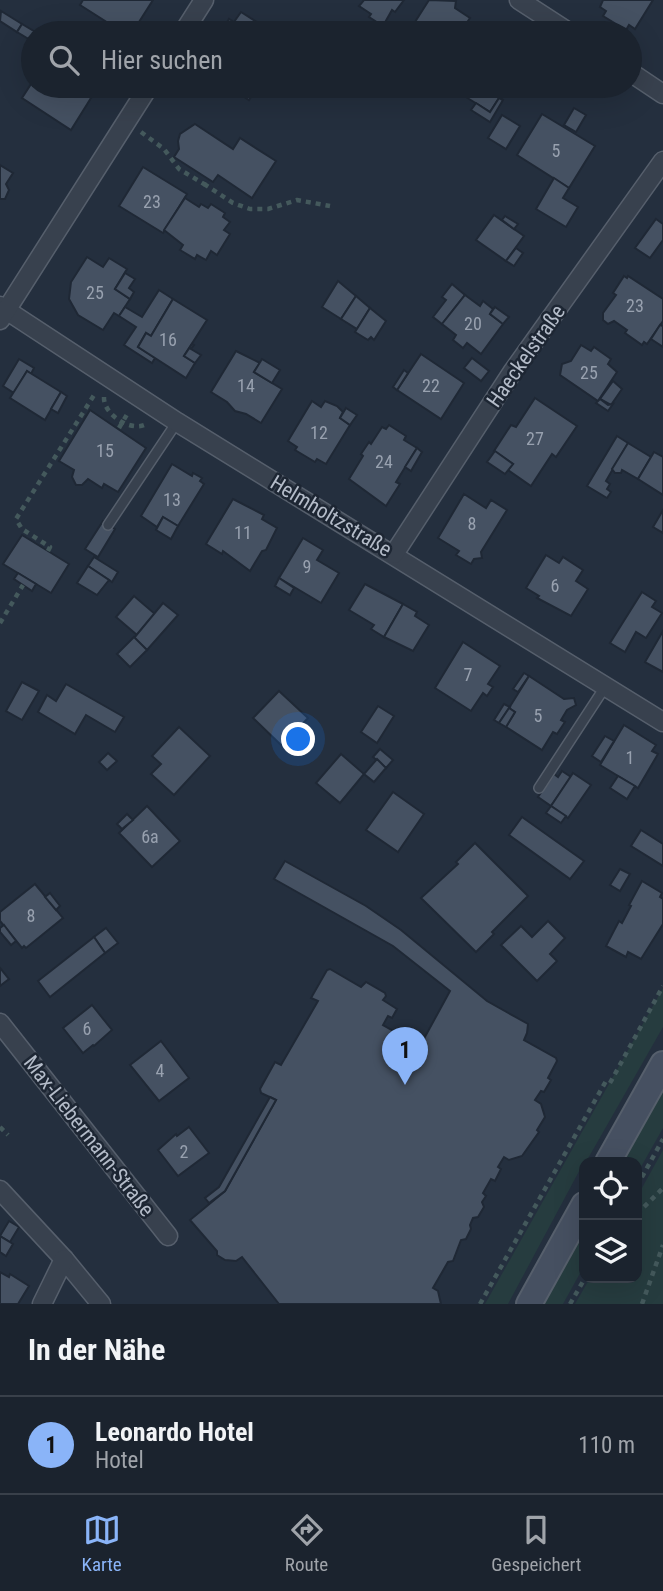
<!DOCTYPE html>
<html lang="de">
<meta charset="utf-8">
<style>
:root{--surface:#1b232e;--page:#242b36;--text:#f1f3f6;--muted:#a0a4aa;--line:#39404a;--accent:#8ab4f8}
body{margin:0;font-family:"Roboto Condensed",sans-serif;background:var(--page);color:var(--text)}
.controls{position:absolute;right:21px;bottom:21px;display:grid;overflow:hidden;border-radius:14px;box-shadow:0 7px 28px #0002}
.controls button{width:63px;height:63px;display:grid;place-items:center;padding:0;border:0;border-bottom:2px solid var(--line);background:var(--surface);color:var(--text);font:35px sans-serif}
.you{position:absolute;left:299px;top:740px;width:24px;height:24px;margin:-18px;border:5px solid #fff;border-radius:50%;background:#1a73e8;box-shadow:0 0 0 10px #1a73e833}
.badge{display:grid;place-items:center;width:46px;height:46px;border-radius:50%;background:var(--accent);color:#111;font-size:23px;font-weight:700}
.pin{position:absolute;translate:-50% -58px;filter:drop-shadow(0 2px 4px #0008)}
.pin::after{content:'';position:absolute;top:37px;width:24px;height:21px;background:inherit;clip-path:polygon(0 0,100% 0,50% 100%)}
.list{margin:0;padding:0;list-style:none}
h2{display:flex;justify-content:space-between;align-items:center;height:91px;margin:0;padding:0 28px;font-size:30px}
h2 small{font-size:23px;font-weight:400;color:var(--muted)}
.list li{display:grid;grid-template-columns:46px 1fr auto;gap:21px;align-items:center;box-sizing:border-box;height:98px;padding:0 28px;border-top:2px solid var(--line)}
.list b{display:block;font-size:26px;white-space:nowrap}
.list p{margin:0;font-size:23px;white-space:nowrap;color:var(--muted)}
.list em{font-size:23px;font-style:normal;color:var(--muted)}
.icon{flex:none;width:38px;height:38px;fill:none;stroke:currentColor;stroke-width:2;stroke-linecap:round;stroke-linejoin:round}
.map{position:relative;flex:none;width:663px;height:1304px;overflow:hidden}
.search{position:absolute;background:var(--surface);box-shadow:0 7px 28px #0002;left:21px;right:21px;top:21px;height:77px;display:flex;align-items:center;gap:18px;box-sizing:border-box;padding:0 24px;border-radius:38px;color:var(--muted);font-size:26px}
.sheet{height:189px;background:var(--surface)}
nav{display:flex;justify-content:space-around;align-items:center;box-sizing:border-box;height:98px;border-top:2px solid var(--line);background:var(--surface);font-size:19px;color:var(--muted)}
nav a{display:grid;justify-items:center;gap:4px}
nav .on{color:var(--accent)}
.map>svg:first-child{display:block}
.green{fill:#263c3f}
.building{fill:#455162;stroke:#1f2835;stroke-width:2}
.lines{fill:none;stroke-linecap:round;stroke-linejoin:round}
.lane-casing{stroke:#565f6c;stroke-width:12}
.street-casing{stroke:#565f6c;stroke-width:21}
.secondary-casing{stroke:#565f6c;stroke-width:28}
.path{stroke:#44595c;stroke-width:4.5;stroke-dasharray:5 5;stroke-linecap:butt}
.lane{stroke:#38414e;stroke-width:9}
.street{stroke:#38414e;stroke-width:18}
.secondary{stroke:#465061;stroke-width:24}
.labels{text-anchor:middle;stroke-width:5;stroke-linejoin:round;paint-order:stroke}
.number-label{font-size:18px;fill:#98a1af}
.street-label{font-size:21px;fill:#b4bcc9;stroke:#1d2633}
</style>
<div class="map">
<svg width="663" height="1304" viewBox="0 0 663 1304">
<rect width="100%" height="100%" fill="#242f3e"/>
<g class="green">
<path d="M663,988V1027L586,1162H584L508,1304H485Z"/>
<path d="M663,1089V1128L637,1174V1162H621Z"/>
<path d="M663,1150V1304H575L590,1278H637V1197Z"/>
<path d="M584,1227V1266L563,1304H540Z"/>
</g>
<g class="building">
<path d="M83,0H153L132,33H124L80,5Z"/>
<path d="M364,0H404L395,12L392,10L383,26L369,17L371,14L359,6Z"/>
<path d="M429,0L456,1L455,8L470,18L460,33H408Z"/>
<path d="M603,0H653L635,29L629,25L626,30L603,16L606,11L600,7Z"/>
<path d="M1,11L22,24L17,32L0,21Z"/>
<path d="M241,12L260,24L256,29L263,33H227L229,31L224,28L229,19L234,22Z"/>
<path d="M22,24L37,33H33L32,41L17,32Z"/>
<path d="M33,81V86H86L82,92L91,98L71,130L22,98Z"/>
<path d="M227,86H258L249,100Z"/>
<path d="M466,86H480L499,98L490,112L461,94Z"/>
<path d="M480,86H509L501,99Z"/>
<path d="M499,98L503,100L490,122L471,110L476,103L490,112Z"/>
<path d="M574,108L586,115L576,132L564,125Z"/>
<path d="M542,114L595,146L569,188L517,155Z"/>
<path d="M502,115L520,126L506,149L488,138Z"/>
<path d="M195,124L233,149L240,138L276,161L252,198L218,175L213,182L174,157L179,149L178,141L180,134Z"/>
<path d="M0,165L13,173L6,184L9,190L5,199H0Z"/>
<path d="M143,167L187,194L163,233L119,206Z"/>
<path d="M554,178L569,188L563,198L578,207L566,227L536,209Z"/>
<path d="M185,198L199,207L201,204L208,208L211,204L225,213L223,217L230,222L224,230L230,234L217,255L211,251L206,260L197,255L195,259L180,250L183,245L164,230Z"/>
<path d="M494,215L524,236L506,261L476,240Z"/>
<path d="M505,216L518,224L514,229L502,220Z"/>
<path d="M656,219L663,224V240L650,258L635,248Z"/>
<path d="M516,248L523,253L514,266L506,261Z"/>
<path d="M87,257L103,267L109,258L127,269L115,289L130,299L119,316L114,313L103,330L78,315L69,299L71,282Z"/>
<path d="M125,273L135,279L129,288L134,292L130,299L115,289Z"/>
<path d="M624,276L627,278L628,276L663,299V321L647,344L644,342L642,345L625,333L627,330L614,321L608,324L603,320V313L616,295L613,293Z"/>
<path d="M338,281L356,296L341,319L322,307Z"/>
<path d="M452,284L465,295L442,324L433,317L446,300L442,297Z"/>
<path d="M159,290L173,299L151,336L146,333L138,347L155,358L152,363L124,345L136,327L119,316L125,307L142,317Z"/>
<path d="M465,295L480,306L483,301L493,309L490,314L503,324L481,354L467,343L463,348L453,340L456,335L442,324Z"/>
<path d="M356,296L370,308L357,329L341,319Z"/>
<path d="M173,299L207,320L184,356L195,363L186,378L138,347L146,333L151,336Z"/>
<path d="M495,307L509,317L503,324L490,314Z"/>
<path d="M370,308L386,321L374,340L371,337L368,340L355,332Z"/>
<path d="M660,325L663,326V347L651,339Z"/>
<path d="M192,344L194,345L191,349L201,355L195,363L184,356Z"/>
<path d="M581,345L591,351L594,347L611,359L608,364L617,372L598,401L560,375L562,364L571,361Z"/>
<path d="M236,351L260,363L254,372L282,389L261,423L246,414L235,411L227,402L211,392Z"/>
<path d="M421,354L464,383L441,419L397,390Z"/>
<path d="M472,358L489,371L481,381L464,368Z"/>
<path d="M19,359L34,368L31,374L27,371L14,393L3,386Z"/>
<path d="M262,359L280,370L272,383L254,372Z"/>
<path d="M404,370L408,373L397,390L393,387Z"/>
<path d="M27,371L61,392L45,420L10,398Z"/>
<path d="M613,381L622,389L611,405L600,399Z"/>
<path d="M61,392L67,396L58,413L51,409Z"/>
<path d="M535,398L577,426L556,457L552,454L531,486L508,470L513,464L494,451L511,425L516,427Z"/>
<path d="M600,399L608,405L613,404L608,411L596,403Z"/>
<path d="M312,401L321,407L325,401L337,406L343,412L340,418L350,425L326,464L317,459L315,462L295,450L297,447L288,441Z"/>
<path d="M346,408L357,415L350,425L340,418Z"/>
<path d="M90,410L146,448L118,492L104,484L102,488L88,479L82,485H76L72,477L74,470L59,461Z"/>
<path d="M389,425L406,436L404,440L417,448L396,482L400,484L386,506L349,479L363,456L361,454L369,442L371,444L382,427L386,429Z"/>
<path d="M617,436L628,443L606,481L610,484L607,489L611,492L607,498L587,486Z"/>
<path d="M628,443L651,457L638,479L622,470L621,473H615L612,469Z"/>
<path d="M417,448L422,452L411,471L405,467Z"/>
<path d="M495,451L513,464L505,474L487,462Z"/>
<path d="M654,452L663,457V495L638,479Z"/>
<path d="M172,464L192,476L193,473L202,478L200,481L204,484L178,526L163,517L157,527L141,516Z"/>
<path d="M464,494L486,508L491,500L507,510L481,552L482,558L474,559L471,564L456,555L459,551L438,538Z"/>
<path d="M233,499L264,515L262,519L277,528L266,550L262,551L250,571L223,551L222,554L206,544Z"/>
<path d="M663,510V533L653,527Z"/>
<path d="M163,517L178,526L171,539L156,530Z"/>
<path d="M103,521L115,529L98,557L85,549Z"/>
<path d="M22,535L69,564L51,593L3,564Z"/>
<path d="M303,538L323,550L317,560L339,573L321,603L279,578Z"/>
<path d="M546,555L559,563L563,557L583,570L576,581L588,589L571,616L537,598L539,596L526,588Z"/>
<path d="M94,557L118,572L112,582L88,566Z"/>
<path d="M88,566L109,580L97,595L77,583Z"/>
<path d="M18,573L36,584L32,591L14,579Z"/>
<path d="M279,578L294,588L290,595L275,586Z"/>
<path d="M365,584L403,604L384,637L371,629L374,625L349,610Z"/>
<path d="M642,592L656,601L652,607L662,613L646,638L636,632L625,652L610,643Z"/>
<path d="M134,596L155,614L137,635L116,617Z"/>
<path d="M163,603L178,615L147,650L134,638Z"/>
<path d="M403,604L417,612L415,616L429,625L413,651L384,637Z"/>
<path d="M663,631V672L645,662Z"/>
<path d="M134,637L147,650L130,667L117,654Z"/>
<path d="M463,642L500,666L488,684L493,687L487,696L483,693L471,711L435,688Z"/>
<path d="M524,673L529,676L518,692L513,689Z"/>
<path d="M529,676L564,699L574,698L576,705L567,710L561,720L565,722L557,734L553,732L542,750L506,727L515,712L509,708Z"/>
<path d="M22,682L39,691L22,720L6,711Z"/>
<path d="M66,684L124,717L115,732L86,715L75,734L38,712L47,695L56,701Z"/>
<path d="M279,691L308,718L282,746L253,718Z"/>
<path d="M504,704L510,707L499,723L494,720Z"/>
<path d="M378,706L394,716L377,743L361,732Z"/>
<path d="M509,708L515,712L506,727L499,723Z"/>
<path d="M624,725L656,745L652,751L658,754L638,788L600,765Z"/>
<path d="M179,727L210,756L174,795L151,774L161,764L152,756Z"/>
<path d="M605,736L614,741L601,762L592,756Z"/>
<path d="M380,749L393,760L386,768L373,757Z"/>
<path d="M108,753L117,761L107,770L99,762Z"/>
<path d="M341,754L364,774L340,803L316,783Z"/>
<path d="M377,759L386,768L374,782L364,774Z"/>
<path d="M562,771L571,777L551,806L538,797L554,774L558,777Z"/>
<path d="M573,773L591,785L568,818L551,806Z"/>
<path d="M618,776L635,786L627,799L610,788Z"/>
<path d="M393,792L424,814L398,852L366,830Z"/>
<path d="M147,806L180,841L152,867L119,833Z"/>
<path d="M551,806L566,816L561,823L546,813Z"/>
<path d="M127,814L133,820L122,829L117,824Z"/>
<path d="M522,817L584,861L570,879L509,835Z"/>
<path d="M641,830L663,844V866L631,846Z"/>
<path d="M475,843L528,896L492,932L494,934L476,952L421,898L458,864L456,862Z"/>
<path d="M285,861L366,906L401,930L487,1001L528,1024L527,1033L524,1040L556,1058L557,1061L548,1078L551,1080L544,1092L541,1091L535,1100L541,1104L545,1117L537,1130L539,1132L522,1156L509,1160L504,1157L498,1167L501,1169L495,1181L491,1179L483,1193L486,1196L482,1202L484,1207L478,1217L473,1218L470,1225L471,1229L466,1239L461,1240L453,1261L448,1262L433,1288L438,1291L441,1304H279L242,1257L236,1261L225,1260L217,1255V1251L190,1220L225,1191L276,1100L261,1093L260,1089L275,1062L281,1065L318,1001L311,998L327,970L330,969L361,987L366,982L385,993L386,996L383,1000L397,1009L392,1018L388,1016L383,1025L420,1046L450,991L393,946L274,879Z"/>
<path d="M620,869L630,874L620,891L610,885Z"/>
<path d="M642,881L662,893L660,897L663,899V924L641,959L628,952L626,957L606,946L619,921L622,923L631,906L629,905Z"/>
<path d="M35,884L63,918L26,948L24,946L22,948L0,921V912Z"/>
<path d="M50,893L60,906L56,910L45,897Z"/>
<path d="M548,921L565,938L550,954L557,961L537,981L501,945L521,926L532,937Z"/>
<path d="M4,925L16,941L11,945L0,932V928Z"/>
<path d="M106,928L118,943L105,953L94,937Z"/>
<path d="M94,937L105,953L50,997L38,981Z"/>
<path d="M0,968L9,979L0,986Z"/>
<path d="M92,1005L112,1030L94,1046L93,1045L83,1053L63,1028Z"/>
<path d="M161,1041L189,1078L159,1101L130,1065Z"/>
<path d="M270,1097L276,1100L225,1191L209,1203L205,1198L219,1187Z"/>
<path d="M189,1127L209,1153L178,1176L158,1150L176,1134L177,1136Z"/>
<path d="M9,1221L19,1227L10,1242L0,1236Z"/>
<path d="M0,1236L13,1244L6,1256L0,1252Z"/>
<path d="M0,1272L9,1277L10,1274L29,1286L18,1304H0Z"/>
</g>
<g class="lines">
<defs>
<g id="lane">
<path d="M108,525L177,422"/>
<path d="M539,788L605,687"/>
</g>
<g id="street">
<path d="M519,0L570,33"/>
<path d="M183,33L204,0"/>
<path d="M630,72L663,94"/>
<path d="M0,306L177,422L663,722"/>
<path d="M0,320L149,86"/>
<path d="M394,554L513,371L663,161"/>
<path d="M0,1023L168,1236"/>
<path d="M0,1190L64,1259L101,1304"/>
<path d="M42,1304L64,1259"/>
</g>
<g id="secondary">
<path d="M608,1162L663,1064"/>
<path d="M529,1304L584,1205"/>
</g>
</defs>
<use href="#lane" class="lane-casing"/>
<use href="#street" class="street-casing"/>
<use href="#secondary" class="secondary-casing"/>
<g class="path">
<path d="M141,132L164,149L179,169L204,184L207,178"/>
<path d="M204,184L233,203L250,209H268L297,200L330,206"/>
<path d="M104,397C103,415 133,434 148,423"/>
<path d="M119,428L129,411"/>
<path d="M48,551L50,547L22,529L16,519L96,392"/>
<path d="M0,623L23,585"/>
<path d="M610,1083L663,986"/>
<path d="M0,1127L8,1135"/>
<path d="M637,1186L663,1139"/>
<path d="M637,1214L663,1188"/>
<path d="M480,1304L606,1081"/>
<path d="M570,1304L585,1278"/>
<path d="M642,1304L663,1245"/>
</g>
<use href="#lane" class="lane"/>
<use href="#street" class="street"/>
<use href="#secondary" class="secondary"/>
</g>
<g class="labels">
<g class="number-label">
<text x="556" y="157">5</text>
<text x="152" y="208">23</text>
<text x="95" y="299">25</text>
<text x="635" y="312">23</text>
<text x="473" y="330">20</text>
<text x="168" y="346">16</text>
<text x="589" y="379">25</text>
<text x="246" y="392">14</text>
<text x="431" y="392">22</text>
<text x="319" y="439">12</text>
<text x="535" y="445">27</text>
<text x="105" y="457">15</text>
<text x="384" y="468">24</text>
<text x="172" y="506">13</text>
<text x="472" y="530">8</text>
<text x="243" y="539">11</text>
<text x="307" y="573">9</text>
<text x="555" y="592">6</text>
<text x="468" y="681">7</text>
<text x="538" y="722">5</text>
<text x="630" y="764">1</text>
<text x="150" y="843">6a</text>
<text x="31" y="922">8</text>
<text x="87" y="1035">6</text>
<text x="160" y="1077">4</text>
<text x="184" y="1158">2</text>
</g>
<g class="street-label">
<text transform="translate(526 356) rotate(-55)" y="7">Haeckelstraße</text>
<text transform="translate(331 516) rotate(31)" y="7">Helmholtzstraße</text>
<text transform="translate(89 1136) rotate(52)" y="7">Max-Liebermann-Straße</text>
</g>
</g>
</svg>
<div class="controls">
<button><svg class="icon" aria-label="locate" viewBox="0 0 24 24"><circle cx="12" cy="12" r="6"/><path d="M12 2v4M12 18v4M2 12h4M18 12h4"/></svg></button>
<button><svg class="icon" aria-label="layers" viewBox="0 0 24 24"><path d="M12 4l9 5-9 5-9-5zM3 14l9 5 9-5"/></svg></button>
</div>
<div class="you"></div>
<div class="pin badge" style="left:405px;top:1085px">1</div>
<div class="search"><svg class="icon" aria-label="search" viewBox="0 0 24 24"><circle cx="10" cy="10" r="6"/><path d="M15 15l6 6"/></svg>Hier suchen</div>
</div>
<section class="sheet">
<h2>In der Nähe<small></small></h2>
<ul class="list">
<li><span class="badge">1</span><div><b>Leonardo Hotel</b><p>Hotel</p></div><em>110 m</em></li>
</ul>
</section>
<nav>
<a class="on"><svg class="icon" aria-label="map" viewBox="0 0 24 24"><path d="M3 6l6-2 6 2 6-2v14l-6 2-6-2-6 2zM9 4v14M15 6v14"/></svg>Karte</a>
<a><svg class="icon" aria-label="directions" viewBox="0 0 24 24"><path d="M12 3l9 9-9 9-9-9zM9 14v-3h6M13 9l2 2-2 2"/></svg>Route</a>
<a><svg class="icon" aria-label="saved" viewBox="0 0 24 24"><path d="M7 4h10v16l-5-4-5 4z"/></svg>Gespeichert</a>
</nav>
